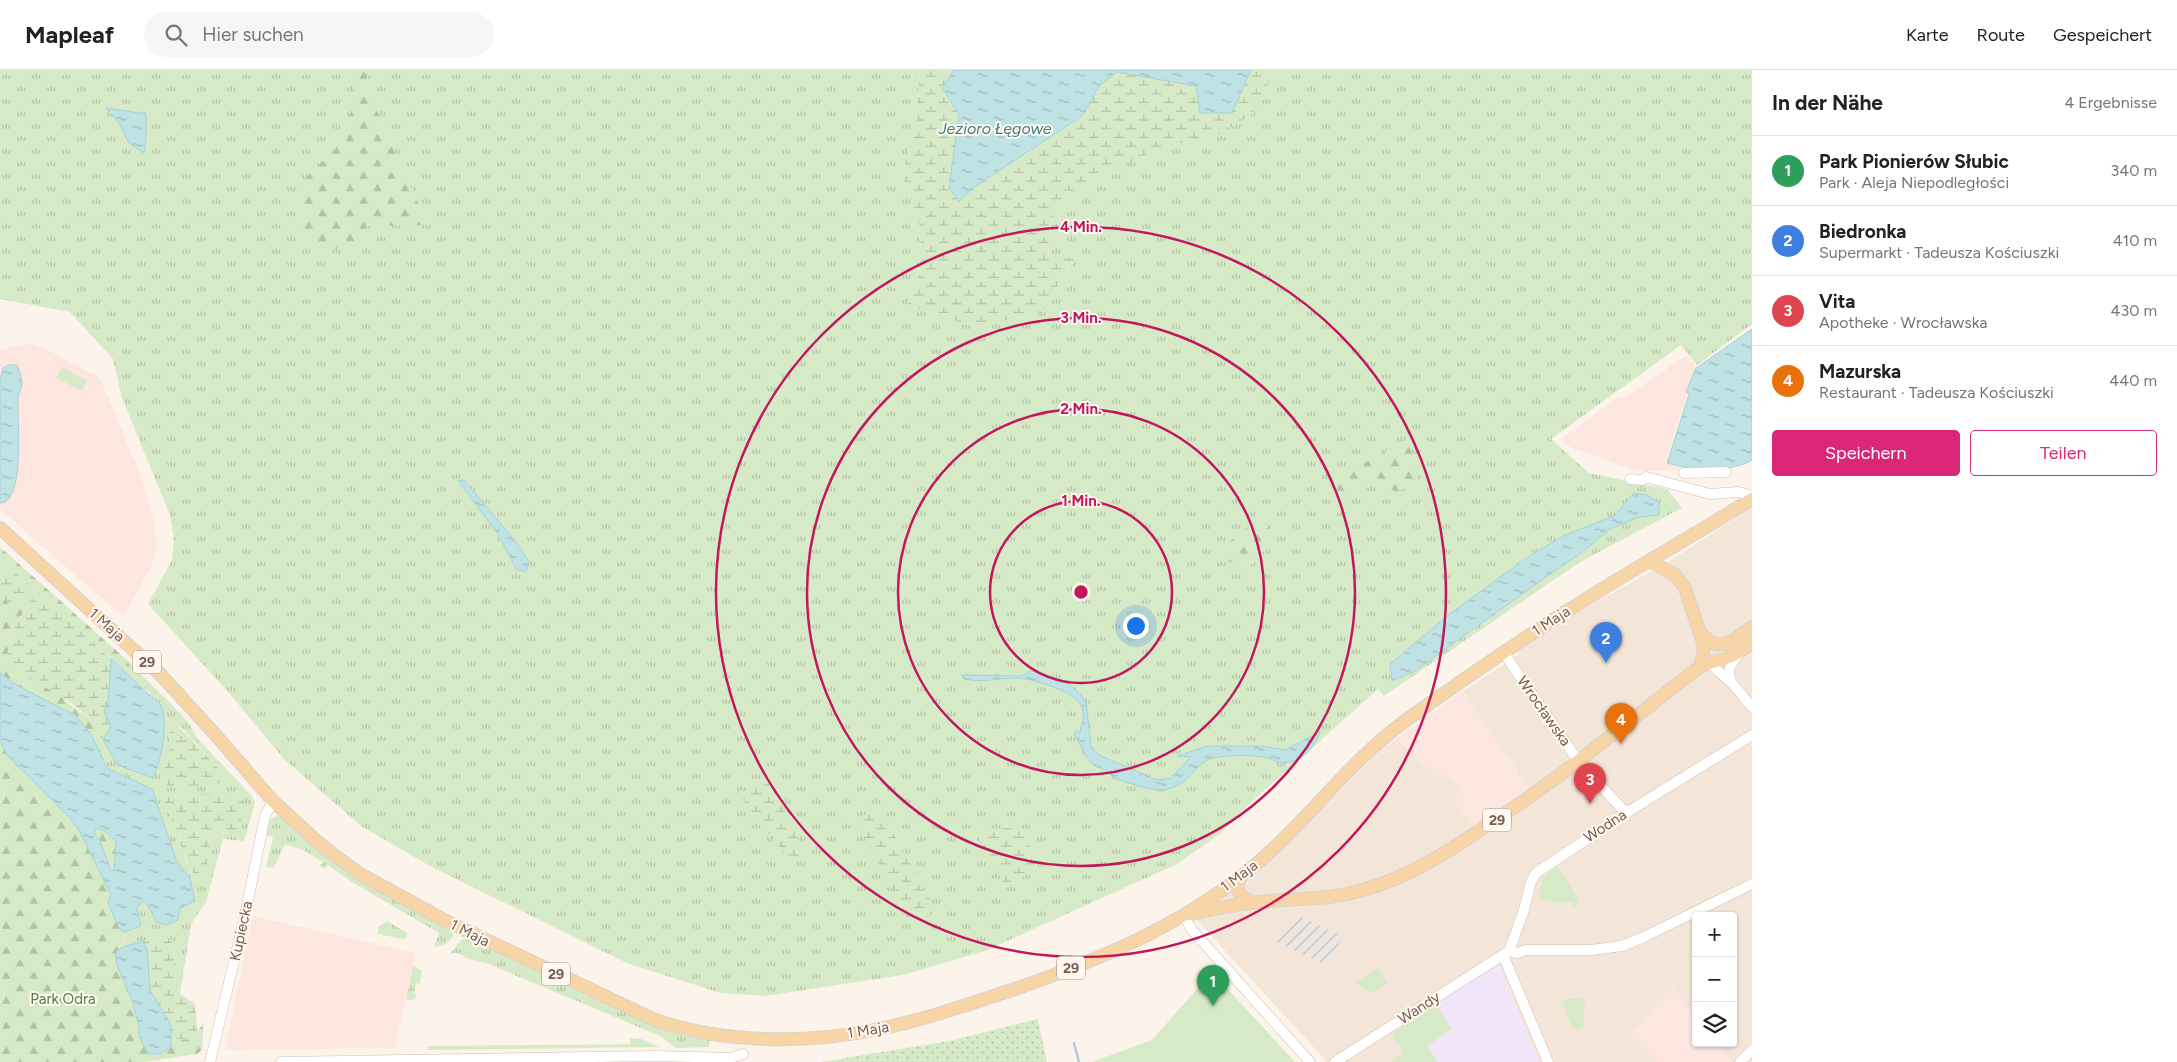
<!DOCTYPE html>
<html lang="de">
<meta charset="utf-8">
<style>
:root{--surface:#fff;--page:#f6f6f6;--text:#222;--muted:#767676;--line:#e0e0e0;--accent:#db2777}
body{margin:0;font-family:Figtree,sans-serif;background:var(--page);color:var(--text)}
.controls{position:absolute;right:15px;bottom:15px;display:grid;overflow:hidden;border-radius:5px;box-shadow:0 1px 4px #0004}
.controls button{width:45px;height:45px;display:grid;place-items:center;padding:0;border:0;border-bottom:1px solid var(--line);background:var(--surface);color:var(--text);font:25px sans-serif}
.you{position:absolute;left:1135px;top:555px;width:18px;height:18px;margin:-12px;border:4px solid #fff;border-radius:50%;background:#1a73e8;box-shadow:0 0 0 8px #1a73e833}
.badge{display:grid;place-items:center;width:32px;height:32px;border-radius:50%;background:var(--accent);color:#fff;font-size:16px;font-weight:700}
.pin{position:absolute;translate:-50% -41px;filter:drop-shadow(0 1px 2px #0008)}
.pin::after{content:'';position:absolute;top:26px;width:18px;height:15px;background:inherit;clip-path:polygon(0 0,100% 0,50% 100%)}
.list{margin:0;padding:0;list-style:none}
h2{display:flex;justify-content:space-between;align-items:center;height:65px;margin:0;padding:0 20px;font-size:21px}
h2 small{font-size:16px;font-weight:400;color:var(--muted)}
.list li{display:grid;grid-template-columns:32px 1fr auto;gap:15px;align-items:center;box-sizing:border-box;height:70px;padding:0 20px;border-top:1px solid var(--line)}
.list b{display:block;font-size:19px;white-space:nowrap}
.list p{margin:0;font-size:16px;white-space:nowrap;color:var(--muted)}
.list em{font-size:16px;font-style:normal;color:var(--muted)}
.actions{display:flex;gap:10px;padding:15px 20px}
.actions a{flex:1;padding:11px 0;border:1px solid var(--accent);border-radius:5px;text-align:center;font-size:18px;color:var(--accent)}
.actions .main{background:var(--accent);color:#fff}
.icon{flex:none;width:28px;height:28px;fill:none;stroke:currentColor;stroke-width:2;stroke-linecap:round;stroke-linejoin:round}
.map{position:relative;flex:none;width:1752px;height:992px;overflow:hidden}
header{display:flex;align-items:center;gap:30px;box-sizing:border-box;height:70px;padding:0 25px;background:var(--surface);border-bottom:1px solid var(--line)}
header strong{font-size:24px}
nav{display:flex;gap:28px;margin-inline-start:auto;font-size:18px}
.search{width:350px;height:45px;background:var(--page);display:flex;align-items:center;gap:12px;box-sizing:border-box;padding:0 18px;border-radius:28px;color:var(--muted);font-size:19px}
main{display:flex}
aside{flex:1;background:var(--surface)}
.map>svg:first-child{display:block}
.residential{fill:#f3e6d9;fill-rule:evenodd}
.commercial{fill:#fce6df}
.industrial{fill:url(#industrial-furrows)}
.education{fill:#f1e6f9}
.grass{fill:url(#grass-tufts);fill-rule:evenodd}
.forest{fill:url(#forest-firs)}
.wetland{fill:url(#wetland-marsh)}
.park{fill:#d7eac8}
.garden{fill:url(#garden-dots)}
.water{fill:url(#water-ripples);stroke:#a5d1d7;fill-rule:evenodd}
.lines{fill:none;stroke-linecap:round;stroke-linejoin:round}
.stream{stroke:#a5d1d7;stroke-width:2.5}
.minor-casing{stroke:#d0beb2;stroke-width:11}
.major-casing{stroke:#d9d1cd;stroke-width:14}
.minor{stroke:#fff;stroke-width:10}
.major{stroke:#f7d5a6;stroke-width:12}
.ring{fill:none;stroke:#c2185b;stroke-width:2.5}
.labels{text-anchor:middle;stroke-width:4;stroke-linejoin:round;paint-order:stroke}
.shield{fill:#fef8f1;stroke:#9f897f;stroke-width:1}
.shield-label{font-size:14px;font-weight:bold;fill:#765a4e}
.street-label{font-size:15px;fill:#765a4e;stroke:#fef8f1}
.park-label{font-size:15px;fill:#587b46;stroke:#fef8f1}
.water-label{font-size:16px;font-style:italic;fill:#447a82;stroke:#fef8f1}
.centre{fill:#c2185b;stroke:#fef8f1;stroke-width:2.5}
.ring-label{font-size:15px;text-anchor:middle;font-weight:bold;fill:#c2185b;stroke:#fef8f1;stroke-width:4;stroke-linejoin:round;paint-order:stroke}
</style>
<header>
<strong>Mapleaf</strong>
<div class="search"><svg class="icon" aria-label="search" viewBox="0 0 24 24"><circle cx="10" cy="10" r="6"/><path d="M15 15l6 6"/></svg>Hier suchen</div>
<nav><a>Karte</a><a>Route</a><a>Gespeichert</a></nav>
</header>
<main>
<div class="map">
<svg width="1752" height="992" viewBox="0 0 1752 992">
<defs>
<pattern id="industrial-furrows" width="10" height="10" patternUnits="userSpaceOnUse" patternTransform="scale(1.25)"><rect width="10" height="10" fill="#ede7e3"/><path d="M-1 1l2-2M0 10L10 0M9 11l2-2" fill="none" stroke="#c5beba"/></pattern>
<pattern id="grass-tufts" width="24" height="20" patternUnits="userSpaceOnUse" patternTransform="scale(1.25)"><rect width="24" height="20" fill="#d7eac8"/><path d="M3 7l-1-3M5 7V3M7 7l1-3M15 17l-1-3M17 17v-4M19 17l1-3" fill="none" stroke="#b3c1a5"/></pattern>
<pattern id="forest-firs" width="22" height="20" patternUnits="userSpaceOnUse" patternTransform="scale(1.25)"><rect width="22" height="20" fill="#d7eac8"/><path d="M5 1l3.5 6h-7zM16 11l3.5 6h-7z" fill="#b3c1a5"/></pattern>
<pattern id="wetland-marsh" width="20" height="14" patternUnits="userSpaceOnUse" patternTransform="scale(1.25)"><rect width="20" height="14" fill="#d7eac8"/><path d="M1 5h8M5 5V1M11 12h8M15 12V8" fill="none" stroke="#b3c1a5"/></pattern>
<pattern id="garden-dots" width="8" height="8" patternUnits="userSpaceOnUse" patternTransform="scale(1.25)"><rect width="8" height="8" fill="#d7eac8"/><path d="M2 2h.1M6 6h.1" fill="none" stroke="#b3c1a5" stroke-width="1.8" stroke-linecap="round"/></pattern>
<pattern id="water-ripples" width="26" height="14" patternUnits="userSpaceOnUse" patternTransform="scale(1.25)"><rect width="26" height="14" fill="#bfe2e5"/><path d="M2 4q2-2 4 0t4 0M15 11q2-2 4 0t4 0" fill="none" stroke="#a0babc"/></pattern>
</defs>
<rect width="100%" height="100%" fill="#fcf4ea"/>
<path class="residential" d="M1752,437V992H1327L1198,851L1288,774L1381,680L1397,668L1417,689L1439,707L1445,703L1462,720L1452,730L1475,755L1531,718L1523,705L1519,708L1516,704L1518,701L1503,682L1463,621L1518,585L1519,581L1559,553L1673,489ZM1696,846H1733V973H1696Z"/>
<g class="commercial">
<path d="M29,273L48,280L100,308L138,399L153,446L157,474L152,495L123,547L0,439V280Z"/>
<path d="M1687,285L1696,296L1665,393L1685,400L1637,401L1570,377L1560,370L1617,328H1624Z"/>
<path d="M1463,621L1503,682L1518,702L1516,704L1519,708L1523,705L1531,717L1475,755L1452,730L1462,720L1446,703L1440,707L1417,689L1397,668Z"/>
<path d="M253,846L416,883L395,978L225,980Z"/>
<path d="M1673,916L1696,947V973H1716L1732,989L1728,992H1658L1630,963Z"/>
</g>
<path class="industrial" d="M1302,847L1343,866L1333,885L1323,894L1274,871Z"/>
<path class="education" d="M1499,894L1539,992H1437L1427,976L1451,959L1439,939L1438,933Z"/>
<g class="grass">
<path d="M0,0H920L916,56L902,106L919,151L922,198L907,235L974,257L1041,243L1076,188H1048L1051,152L1063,125L1162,77L1213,67L1266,20L1273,0H1752V254L1697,295L1681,275L1551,369L1589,403L1667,419L1682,438L1580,492L1384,626L1378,619L1256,728L1221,763L1177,794L985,881L903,905L765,926L721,923L629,894L430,796L361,756L284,689L229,623L148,534L172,490L174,469L170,445L122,328L113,289L70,242L0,229ZM1634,423L1659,445L1639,447L1610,459L1580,484L1543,509L1415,601L1392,611L1390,594L1451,543L1528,487L1565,465L1614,446Z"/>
<path d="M128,591L180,643L191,656L196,667L252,726L255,733L244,771L223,769L206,832L191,854L180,924L173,904L175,887L171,869L153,867L143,872L125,876L124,862L141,856L137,838L144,831L150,839L156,852L180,838L190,808L177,792L152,719L107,698L91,664L103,669L117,695L153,708L157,699L164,645L149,622L134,610ZM171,648L182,658L219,699L220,713L162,710L169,682ZM174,725H197L230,764L216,763L210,770L204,805L187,792L181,777Z"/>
<path d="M278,745L452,858L454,865C449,873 443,876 434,877L439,863L350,811L328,795L325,799L320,796L323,792L305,781L285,774L274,798L266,797L273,767L264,765L270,749Z"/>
<path d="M387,851L407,863V867L402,869L378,864V857Z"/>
<path d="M462,869H471L710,969L709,977L676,978L660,966L486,893C481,892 475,891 469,889C462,886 459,880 450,884Z"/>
<path d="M413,896L422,900L420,914L416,913L414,924L417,925C415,930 411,930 406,930Z"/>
<path d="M630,968L641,969L660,977L428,980V976L630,974Z"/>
</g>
<g class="forest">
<path d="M345,0H364L376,40L428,155L367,156L351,175L321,182L303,168L298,115L335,80L341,66L352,39L353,13Z"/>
<path d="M1406,370L1418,396L1417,415L1395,422L1376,407L1363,415L1358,428L1338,419L1339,407Z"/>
<path d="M1259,448L1278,466L1249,497L1227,491L1224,476Z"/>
<path d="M0,477L128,591L134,610L38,521L22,544L9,571C28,591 47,611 66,631C82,646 94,644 103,669L91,664L75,645L18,616L0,603Z"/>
<path d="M0,671C19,707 59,728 80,762C91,781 102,803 110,824C115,837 113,852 124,862L125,876L117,881L114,887C123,913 139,937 139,966L161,984L171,977V968L185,970L197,966L198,961L204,952L202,980L197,984L144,992H0Z"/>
<path d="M95,758L105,761L116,772L115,801H111L99,769L94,763Z"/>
</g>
<g class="wetland">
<path d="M920,0H954L942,18L959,44L949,118L959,131L977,115L1082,46L1099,16L1117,2L1196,16L1231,43L1251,0H1273L1266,20L1252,44L1230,58L1213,67L1162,77L1063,126L1051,152L1048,187L1076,188L1041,243L974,257L907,235L922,198L919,151L902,106L916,56Z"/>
<path d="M10,497L29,515L23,528L11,536L0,526V503Z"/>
<path d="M38,521L111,589L108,633L104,641L111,657L103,669C88,630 33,619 7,588C9,561 23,543 38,521Z"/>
<path d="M171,648L219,699L220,713L173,718L168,716L162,709L169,682Z"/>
<path d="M766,710L778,727L806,785L792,794L743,730L747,722Z"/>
<path d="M224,723L238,727L245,736L241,751L242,759L230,764L216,763L210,770L205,805H194L181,777L180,766L165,736V726Z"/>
<path d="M881,742L937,842L910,854L856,750L868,743Z"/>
<path d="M1001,758H1019L1036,788C1033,803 1019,811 1005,815L978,767L983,761Z"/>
<path d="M154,867L171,869L175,887L173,904L180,924L195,934L198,966L185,970L171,968V955L150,920L147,880L143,872Z"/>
</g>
<g class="park">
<path d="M62,297L87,311L82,321L56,308Z"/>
<path d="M1556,797H1558L1578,829L1577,836H1573V832L1556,833L1538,828L1543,807Z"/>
<path d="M1378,899L1387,913L1372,923L1356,912Z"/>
<path d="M1212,902L1295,992H1092L1152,970Z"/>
<path d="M1581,928L1585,931L1583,957L1577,960L1571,956L1562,932L1567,929Z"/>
<path d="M1438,933L1439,939L1452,959L1427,976L1437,992H1390L1403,982L1391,964Z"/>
</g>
<path class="garden" d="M1038,949L1047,992H821L949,971Z"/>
<g class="water">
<path d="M954,0H1251L1232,43H1200L1196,16L1117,2L1099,16L1082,46L977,115L959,131L949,118L959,44L942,18Z"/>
<path d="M106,38L146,44V69L144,83L128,72L120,54Z"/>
<path d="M1752,259V390C1732,403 1689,400 1667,393L1689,324L1686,322L1696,298Z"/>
<path d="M8,295H17C19,300 22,307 22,313C22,318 18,323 18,328C17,347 26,433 0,433V309L3,298Z"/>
<path d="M464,410L517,473L529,492L526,502L516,499L498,464L458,411Z"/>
<path d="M1634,423L1647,425L1659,433V445L1639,447L1610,459L1580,484L1543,509L1415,601L1392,611L1390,594L1451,543L1528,487L1565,465L1614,446Z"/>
<path d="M111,589L161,635C168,656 162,689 153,708L117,695L103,669L111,657L104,641L108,633Z"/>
<path d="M1030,601L1045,604L1069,614L1081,625L1086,632L1091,676L1099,685L1157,710L1171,708L1191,687L1177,686L1207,676H1261L1285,680L1320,662C1314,680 1299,696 1277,692C1274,691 1270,688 1267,688C1251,684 1228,685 1213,688C1203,690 1195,700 1189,707C1165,731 1139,715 1113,708C1109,700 1101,699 1094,695C1083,687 1082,674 1074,665L1076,660L1080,663C1081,656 1084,647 1083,640C1081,623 1032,608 1017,608C999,608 982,613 964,609L962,605L1022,606Z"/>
<path d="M0,603L18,616L75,645L91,664L107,698L152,719L177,792L190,808L195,831L180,838L178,850L166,855L156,852L150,839L143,831L137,838L141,856L124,862L118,857L108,832L111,825L80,762L70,748L7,685L0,671ZM96,758L105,761L116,772L114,801L111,800L99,769L94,763Z"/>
<path d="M143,872L147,880L150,920L171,955V977L161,984H148L139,966V956L133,933L117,895L115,886L117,881L125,876Z"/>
</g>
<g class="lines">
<path class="stream" d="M1074,973L1079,992"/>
<defs>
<g id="minor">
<path d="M1684,403L1726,402"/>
<path d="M1630,409L1642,410L1646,407L1710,424L1738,422L1752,426"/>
<path d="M1503,582L1581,695L1626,743"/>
<path d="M1709,593L1733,614L1752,637"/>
<path d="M1731,611C1726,599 1732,592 1740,582"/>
<path d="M1184,846L1192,860L1310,992"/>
<path d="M1509,881L1518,883L1525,880H1591L1622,876L1644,867L1752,814"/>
<path d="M1503,885L1548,992"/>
<path d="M210,992L244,850L265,746L273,731"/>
<path d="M281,992L655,986L731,988L743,984"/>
<path d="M1335,992L1509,881L1523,843L1531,812L1536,803L1626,743L1752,665"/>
<path d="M1740,992L1752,980"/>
</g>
<g id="major">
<path d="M0,458L160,604L213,662L273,731L321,775L360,804L442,849L653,949C723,974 806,974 879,959C924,950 969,934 1012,920C1094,892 1176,858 1244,804C1302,759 1345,695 1405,651C1458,613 1512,576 1567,541C1628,502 1691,467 1752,429"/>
<path d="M1650,491L1675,505L1685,518L1704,575L1701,596"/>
<path d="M1701,564L1714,574H1726L1734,570L1752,557"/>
<path d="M1239,808C1236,821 1239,826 1251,832"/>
<path d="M1191,844C1217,838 1242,833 1269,831C1303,828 1329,830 1363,820C1407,808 1448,782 1486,756C1561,708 1628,652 1698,598C1705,592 1718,592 1726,588C1736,585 1744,579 1752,572"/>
</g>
</defs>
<use href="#minor" class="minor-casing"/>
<use href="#major" class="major-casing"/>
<use href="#minor" class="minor"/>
<use href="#major" class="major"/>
</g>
<g class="ring">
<circle cx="1081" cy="522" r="91"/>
<circle cx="1081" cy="522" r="183"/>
<circle cx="1081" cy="522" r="274"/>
<circle cx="1081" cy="522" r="365"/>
</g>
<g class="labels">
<g class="shield">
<rect x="133" y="580.5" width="28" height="23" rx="4"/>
<rect x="1483" y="738.5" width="28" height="23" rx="4"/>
<rect x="1057" y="886.5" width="28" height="23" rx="4"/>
<rect x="542" y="892.5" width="28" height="23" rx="4"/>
</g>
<g class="shield-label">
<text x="147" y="597">29</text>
<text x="1497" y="755">29</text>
<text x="1071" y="903">29</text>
<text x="556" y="909">29</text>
</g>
<g class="street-label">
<text transform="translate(1551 551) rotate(-33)" y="5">1 Maja</text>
<text transform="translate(107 555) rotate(42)" y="5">1 Maja</text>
<text transform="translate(1544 641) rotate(55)" y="5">Wrocławska</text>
<text transform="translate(1605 756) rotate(-33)" y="5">Wodna</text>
<text transform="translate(1239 806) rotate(-37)" y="5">1 Maja</text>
<text transform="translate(241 861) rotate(-78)" y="5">Kupiecka</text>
<text transform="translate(470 863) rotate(27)" y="5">1 Maja</text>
<text transform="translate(1419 938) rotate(-33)" y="5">Wandy</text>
<text transform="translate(868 960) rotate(-9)" y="5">1 Maja</text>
</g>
<g class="park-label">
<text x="63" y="934">Park Odra</text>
</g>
<g class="water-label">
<text x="995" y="64">Jezioro Łęgowe</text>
</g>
</g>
<circle cx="1081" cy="522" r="8" class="centre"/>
<g class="ring-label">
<text x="1081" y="162">4 Min.</text>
<text x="1081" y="253">3 Min.</text>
<text x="1081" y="344">2 Min.</text>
<text x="1081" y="436">1 Min.</text>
</g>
</svg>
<div class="controls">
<button>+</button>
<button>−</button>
<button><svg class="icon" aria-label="layers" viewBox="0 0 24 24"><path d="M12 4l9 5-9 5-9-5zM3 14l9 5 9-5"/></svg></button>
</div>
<div class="you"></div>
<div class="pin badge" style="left:1213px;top:936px;background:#2e9e5b">1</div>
<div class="pin badge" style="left:1606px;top:593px;background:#3f7fe0">2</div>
<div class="pin badge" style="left:1590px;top:734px;background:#e0444e">3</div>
<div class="pin badge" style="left:1621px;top:674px;background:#e8710a">4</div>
</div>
<aside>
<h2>In der Nähe<small>4 Ergebnisse</small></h2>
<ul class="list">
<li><span class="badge" style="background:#2e9e5b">1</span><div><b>Park Pionierów Słubic</b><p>Park · Aleja Niepodległości</p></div><em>340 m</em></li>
<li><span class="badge" style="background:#3f7fe0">2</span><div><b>Biedronka</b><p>Supermarkt · Tadeusza Kościuszki</p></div><em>410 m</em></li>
<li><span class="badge" style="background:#e0444e">3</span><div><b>Vita</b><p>Apotheke · Wrocławska</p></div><em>430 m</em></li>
<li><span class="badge" style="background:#e8710a">4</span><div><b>Mazurska</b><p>Restaurant · Tadeusza Kościuszki</p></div><em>440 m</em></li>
</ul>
<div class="actions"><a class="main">Speichern</a><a>Teilen</a></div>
</aside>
</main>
